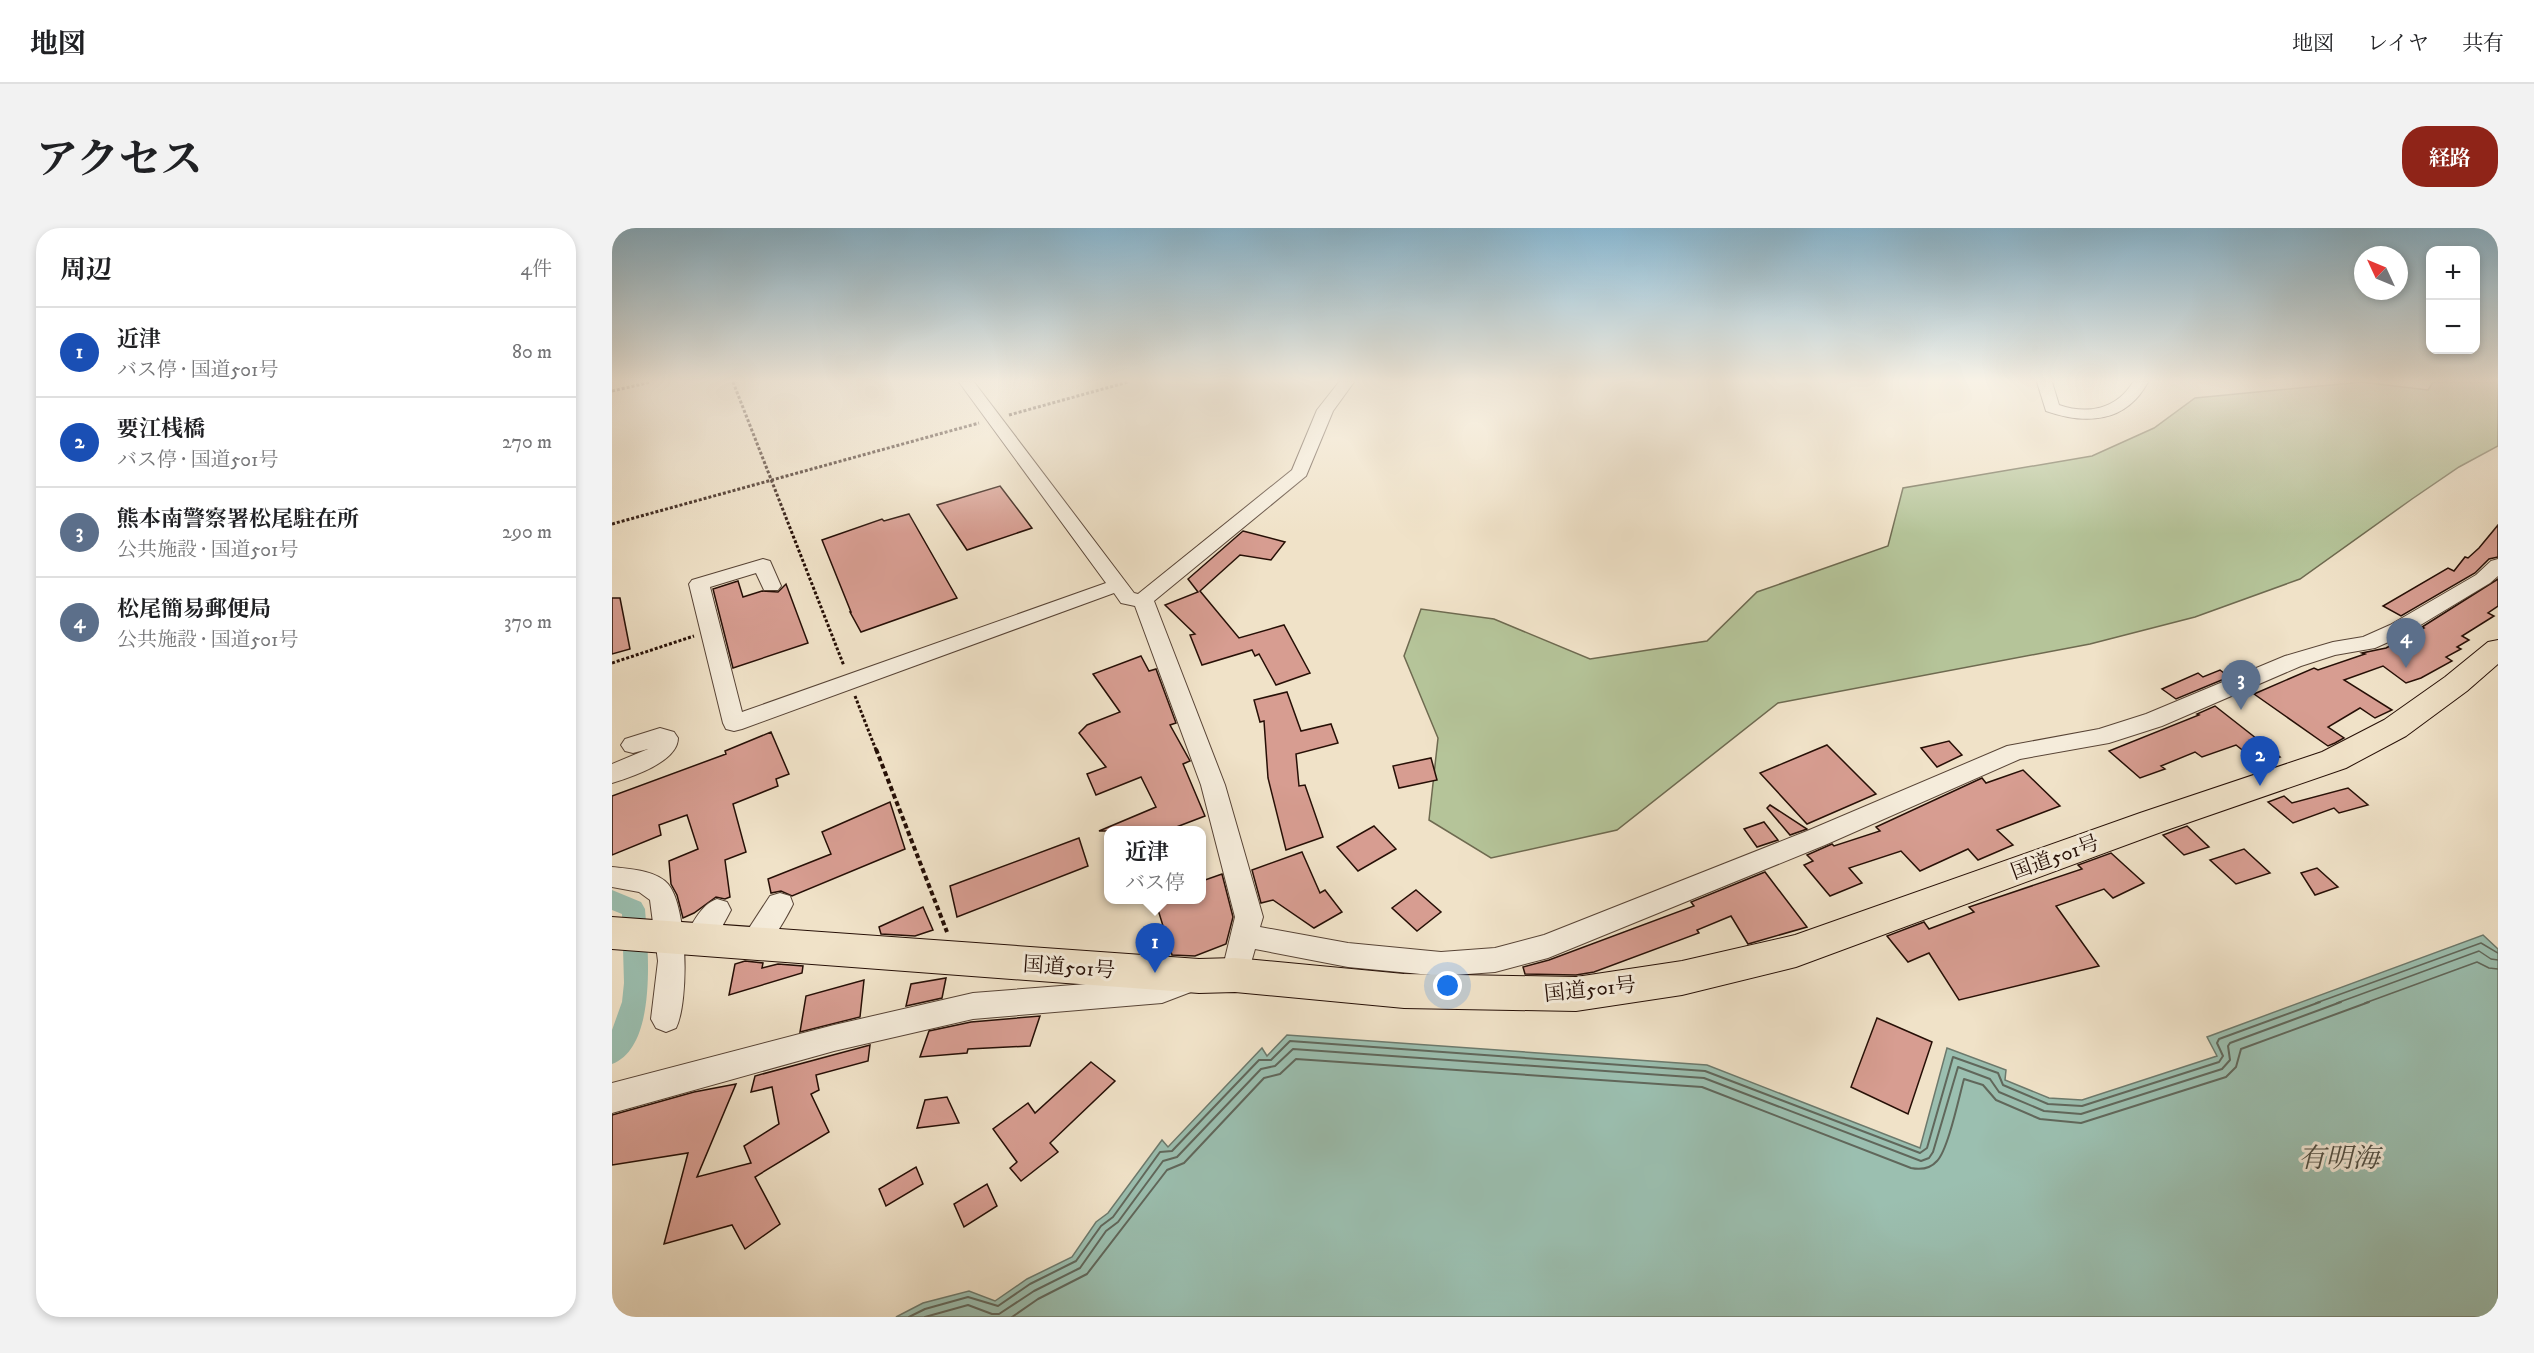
<!DOCTYPE html>
<html lang="ja">
<meta charset="utf-8">
<style>
:root{--surface:#fff;--page:#f2f2f2;--text:#202124;--muted:#757577;--line:#e0e0e0;--accent:#8f2418}
body{margin:0;font-family:"IM FELL DW Pica","Noto Serif JP",serif;background:var(--page);color:var(--text)}
.controls{position:absolute;right:18px;top:18px;display:grid;overflow:hidden;border-radius:12px;box-shadow:0 3px 9px #0003}
.controls button{width:54px;height:54px;display:grid;place-items:center;padding:0;border:0;border-bottom:2px solid var(--line);background:var(--surface);color:var(--text);font:30px sans-serif}
.compass{position:absolute;left:1742px;top:18px;width:54px;height:54px;border-radius:50%;background:var(--surface);box-shadow:0 3px 9px #0003;rotate:314deg}
.you{position:absolute;left:836px;top:758px;width:21px;height:21px;margin:-15px;border:4px solid #fff;border-radius:50%;background:#1a73e8;box-shadow:0 0 0 9px #1a73e833}
.badge{display:grid;place-items:center;width:39px;height:39px;border-radius:50%;background:var(--accent);color:#fff;font-size:20px;font-weight:700}
.pin{position:absolute;translate:-50% -50px;filter:drop-shadow(0 2px 3px #0008)}
.pin::after{content:'';position:absolute;top:32px;width:21px;height:18px;background:inherit;clip-path:polygon(0 0,100% 0,50% 100%)}
.popup{position:absolute;left:492px;top:598px;width:102px;height:78px;box-sizing:border-box;display:grid;place-content:center;border-radius:12px;background:var(--surface);filter:drop-shadow(0 2px 4px #0005);font-size:20px;white-space:nowrap;color:var(--muted)}
.popup b{font-size:22px;color:var(--text)}
.popup::after{content:'';position:absolute;left:50%;top:100%;margin-left:-12px;border:12px solid transparent;border-top-color:var(--surface)}
.list{margin:0;padding:0;list-style:none}
h2{display:flex;justify-content:space-between;align-items:center;height:78px;margin:0;padding:0 24px;font-size:26px}
h2 small{font-size:20px;font-weight:400;color:var(--muted)}
.list li{display:grid;grid-template-columns:39px 1fr auto;gap:18px;align-items:center;box-sizing:border-box;height:90px;padding:0 24px;border-top:2px solid var(--line)}
.list b{display:block;font-size:22px;white-space:nowrap}
.list p{margin:0;font-size:20px;white-space:nowrap;color:var(--muted)}
.list em{font-size:20px;font-style:normal;color:var(--muted)}
.map{position:relative;flex:none;width:1886px;height:1089px;overflow:hidden;border-radius:24px}
header{display:flex;align-items:center;gap:36px;box-sizing:border-box;height:84px;padding:0 30px;background:var(--surface);border-bottom:2px solid var(--line)}
header strong{font-size:28px}
nav{display:flex;gap:33px;margin-inline-start:auto;font-size:21px}
.intro{display:flex;align-items:center;justify-content:space-between;box-sizing:border-box;height:144px;padding:0 36px}
h1{margin:0;font-size:42px}
.button{padding:15px 27px;border-radius:24px;background:var(--accent);color:#fff;font-size:21px;font-weight:700}
main{display:flex;gap:36px;padding:0 36px}
aside{flex:1;background:var(--surface);border-radius:24px;box-shadow:0 3px 9px #0003}
.map>svg:first-child{display:block}
.green{fill:#b5c499;stroke:#6e6a50;stroke-width:1.5}
.water{fill:#9bbfb0;stroke:#6c796c;stroke-width:1.5}
.lines{fill:none;stroke-linecap:round;stroke-linejoin:round}
.shore-far1{stroke:#60675b;stroke-width:1.5}
.shore{stroke:#60675b;stroke-width:2}
.canal{fill:#9bbfb0;fill-rule:evenodd}
.building{fill:#d79d91;stroke:#260f06;stroke-width:1.5}
.minor-casing{stroke:#584436;stroke-width:2}
.highway-casing{stroke:#260f06;stroke-width:2}
.path-far1{stroke:#260f06;stroke-width:3;stroke-dasharray:3 2;stroke-linecap:butt}
.path{stroke:#260f06;stroke-width:4;stroke-dasharray:5 3;stroke-linecap:butt}
.minor{fill:#f5ecdb;fill-rule:evenodd}
.highway{fill:#f0e2c8;fill-rule:evenodd}
.labels{text-anchor:middle;stroke-width:6;stroke-linejoin:round;paint-order:stroke}
.street-label{font-size:21px;fill:#260f06;stroke:#f5ecdb}
.near-water-label{font-size:27px;font-style:italic;fill:#4f4d42;stroke:#f5ecdb}
</style>
<header>
<strong>地図</strong>
<nav><a>地図</a><a>レイヤ</a><a>共有</a></nav>
</header>
<div class="intro"><h1>アクセス</h1><a class="button">経路</a></div>
<main>
<aside>
<h2>周辺<small>4件</small></h2>
<ul class="list">
<li><span class="badge" style="background:#1a4fb4">1</span><div><b>近津</b><p>バス停 · 国道501号</p></div><em>80 m</em></li>
<li><span class="badge" style="background:#1a4fb4">2</span><div><b>要江桟橋</b><p>バス停 · 国道501号</p></div><em>270 m</em></li>
<li><span class="badge" style="background:#5c6f8a">3</span><div><b>熊本南警察署松尾駐在所</b><p>公共施設 · 国道501号</p></div><em>290 m</em></li>
<li><span class="badge" style="background:#5c6f8a">4</span><div><b>松尾簡易郵便局</b><p>公共施設 · 国道501号</p></div><em>370 m</em></li>
</ul>
</aside>
<div class="map">
<svg width="1886" height="1089" viewBox="0 0 1886 1089">
<rect width="100%" height="100%" fill="#f0e2c8"/>
<filter id="stains"><feTurbulence type="fractalNoise" baseFrequency=".00333" numOctaves="4"/><feColorMatrix values="0 0 0 0 .2 0 0 0 0 .09 0 0 0 0 .02 0 0 0 .5 -.17"/></filter>
<radialGradient id="worn" r=".72"><stop offset=".6" stop-color="#630" stop-opacity="0"/><stop offset="1" stop-color="#630" stop-opacity=".3"/></radialGradient>
<path class="green" d="M1749,154L1816,162L1821,154H1886V218L1847,239L1800,271L1688,351L1583,389L1478,416L1166,475L1005,602L879,630L817,592L826,510L792,428L809,381L882,391L978,431L1095,413L1145,364L1276,318L1291,260L1480,228L1542,200L1583,170Z"/>
<path class="water" d="M1871,707L1886,721V1089H284L311,1075L357,1063L383,1073L415,1051L460,1029L484,994L496,985L550,912L556,919L650,820L655,828L675,807L1095,837L1308,920L1335,820L1394,842L1393,852L1437,870L1470,872L1605,828L1595,809Z"/>
<g class="lines">
<g class="shore-far1">
<path d="M1704,775L1869,715L1886,725"/>
<path d="M1725,775L1867,723L1879,731L1886,732"/>
<path d="M1753,775L1865,734L1877,740L1886,741"/>
</g>
<g class="shore">
<path d="M297,1089L313,1081L356,1069L386,1078L418,1056L464,1033L489,998L501,989L548,924L560,923L647,832H659L678,813L1093,843L1308,925L1315,920L1341,829L1386,845L1391,857L1436,876L1470,878L1607,834L1611,828L1605,815L1607,811L1708,774"/>
<path d="M313,1089L356,1077L380,1086H387L422,1063L468,1040L494,1003L506,994L551,933L565,929L649,841L663,838L681,821L1092,850L1309,933L1317,930L1321,924L1346,839L1378,851L1387,864L1432,883L1469,886L1610,841L1618,832L1616,818L1618,815L1729,774"/>
<path d="M400,1089L426,1071L475,1046L555,942L572,935L652,850L668,846L684,831L1090,859L1299,940C1309,942 1318,941 1325,933C1336,922 1347,869 1352,851L1371,857L1384,872L1428,891L1469,895L1614,849L1624,839L1629,821L1757,774"/>
</g>
<path class="canal" d="M0,662L29,674L33,681C36,720 46,819 0,836V802L10,774L12,755L10,686L0,682Z"/>
</g>
<g class="building">
<path d="M388,258L420,300L355,322L325,277Z"/>
<path d="M297,286L345,370L249,404L238,384H239L210,312L270,291L272,293Z"/>
<path d="M1886,297V329L1877,331L1863,345L1789,388L1771,378L1836,340L1842,343L1853,329L1856,330L1867,320Z"/>
<path d="M631,303L673,314L659,332L628,327L588,363L627,410L672,397L698,445L664,457L647,426L643,428L640,422L590,437L578,407L583,406L553,377L586,364L576,351Z"/>
<path d="M1886,351V378L1876,385L1882,388L1850,408L1857,412L1845,419L1849,421L1834,429L1840,433L1809,450L1794,455L1771,438L1732,452L1780,482L1763,490L1748,480L1716,499L1732,510L1723,515L1716,518L1642,466L1702,440L1706,442L1753,426L1750,425L1774,420L1812,400L1810,399Z"/>
<path d="M126,353L131,369L150,363L166,364L174,356L196,415L121,440L101,361Z"/>
<path d="M0,370H8L18,421L0,426Z"/>
<path d="M529,428L537,443L544,441L564,495L558,497L578,533L571,536L593,588L554,603H487L544,579L529,549L484,567L475,546L494,539L467,505L475,497L508,484L481,446Z"/>
<path d="M1608,442L1617,449L1564,471L1550,461L1586,445L1591,449Z"/>
<path d="M675,464L689,503L719,496L726,515L684,526L687,558L693,557L711,609L674,622L656,550L652,493L648,494L642,472Z"/>
<path d="M1603,478L1668,529L1648,536L1624,517L1590,529L1583,524L1549,538L1553,541L1528,550L1497,523L1587,487L1585,486Z"/>
<path d="M159,504L177,546L164,551L166,558L121,576L134,624L113,632L118,669L113,671L104,669L82,685L71,690L65,667L59,656L57,633L86,621L75,587L47,597L49,607L0,627V568L114,526L113,523Z"/>
<path d="M1337,513L1350,527L1325,539L1309,520Z"/>
<path d="M1215,517L1264,566L1195,596L1148,545Z"/>
<path d="M819,530L825,552L787,560L781,538Z"/>
<path d="M1411,542L1448,578L1385,602L1401,617L1366,632L1356,621L1308,643L1289,623L1237,640L1250,655L1218,668L1192,637L1201,633L1195,627L1220,616L1222,618L1268,603L1264,599L1370,550L1374,555Z"/>
<path d="M1736,560L1756,577L1727,585L1722,580L1681,595L1656,574L1672,568L1680,575Z"/>
<path d="M278,574L293,621L180,668L169,663L159,665L156,651L219,626L210,604Z"/>
<path d="M1158,577L1195,601L1178,607L1155,580Z"/>
<path d="M1152,594L1166,612L1145,619L1132,601Z"/>
<path d="M762,598L784,621L746,643L725,619Z"/>
<path d="M1575,598L1597,619L1572,627L1551,607Z"/>
<path d="M467,610L476,638L345,689L338,658Z"/>
<path d="M1632,621L1658,645L1624,656L1598,632Z"/>
<path d="M690,624L708,665L713,662L730,684L702,700L661,672L649,675L640,642Z"/>
<path d="M1499,625L1532,655L1501,670L1492,661L1444,678L1487,738L1347,772L1317,725L1296,734L1275,708L1312,694L1317,701L1362,684L1357,679L1470,641L1466,637Z"/>
<path d="M1705,640L1726,659L1703,667L1689,645Z"/>
<path d="M1153,644L1195,699L1136,716L1119,688L1085,702L1087,705L982,744L964,747L913,746L911,739L937,732L1082,678L1079,674Z"/>
<path d="M610,646L621,689L614,716L583,728L560,727L543,672H590V653Z"/>
<path d="M804,662L829,684L805,703L780,680Z"/>
<path d="M311,679L321,702L303,708L269,706L267,699Z"/>
<path d="M133,733L151,735L150,740L166,736L191,738L190,745L117,767L123,736Z"/>
<path d="M334,750L330,770L294,778L299,756Z"/>
<path d="M252,752L248,789L188,804L194,768Z"/>
<path d="M428,788L418,818L356,821L355,825L308,829L317,803L359,794Z"/>
<path d="M1265,790L1320,814L1296,886L1239,859Z"/>
<path d="M258,817L256,833L204,847L207,862L199,866L217,904L143,949L168,996L133,1021L120,997L52,1016L76,925L0,937V887L82,864L124,856L85,949L139,935L132,918L167,896L160,859L139,864L143,848Z"/>
<path d="M479,834L503,853L438,915L446,924L409,953L398,940L405,934L381,901L416,875L423,885Z"/>
<path d="M335,869L347,895L305,900L313,872Z"/>
<path d="M304,939L311,956L274,978L267,961Z"/>
<path d="M375,956L385,978L352,999L342,976Z"/>
</g>
<g class="lines">
<defs>
<g id="minor">
<path d="M347,154H362L522,365L526,366L680,242L705,182L727,154H742L721,183L694,248L542,373L613,557L651,689L648,699L736,715L829,724L883,720L932,707L1195,603L1395,518L1487,501L1534,486L1673,428L1721,414L1751,409L1778,397L1864,347L1879,333L1886,331V348L1878,355L1792,407L1763,420L1723,427L1689,438L1550,498L1497,515L1408,531L1213,617L936,730L883,744L829,748L736,739L643,721L633,756L623,759L613,756L609,747L623,689L589,557L523,378L509,375L502,365L130,501L122,503L114,501L111,495L77,356L80,352L151,331L158,333L169,358L166,362H152L144,345L98,359L130,484L494,355Z"/>
<path d="M1425,154H1440L1447,177C1476,187 1505,181 1521,154H1536C1514,195 1474,197 1434,183Z"/>
<path d="M48,500L62,504L66,510C66,534 19,549 0,555V536L36,521L21,525L13,523L9,517L13,511Z"/>
<path d="M0,639C17,641 44,642 56,656C76,679 77,774 64,800L54,804L44,800L39,791L46,733L38,672L27,664L0,659Z"/>
<path d="M168,665L178,668L181,676C177,685 156,721 149,726C142,730 137,728 130,725L126,717L158,668Z"/>
<path d="M105,671L115,674L119,682C113,693 98,725 85,725C81,724 78,722 75,721L71,713C79,698 89,676 105,671Z"/>
<path d="M582,738L592,741L596,750L592,759L550,775L361,791L222,823L0,885V855L222,797L361,765L550,750Z"/>
</g>
<path id="highway" d="M1886,412V436L1855,463L1794,508L1734,540L1552,603L1184,739L1070,767L964,783L792,780L623,764L587,765L0,721V689L587,731L623,730L792,746L964,749L1070,733L1183,707L1528,585L1710,524L1772,492L1833,449L1876,414Z"/>
</defs>
<use href="#minor" class="minor-casing"/>
<use href="#highway" class="highway-casing"/>
<g class="path-far1">
<path d="M121,154L232,438"/>
<path d="M0,163L39,154"/>
<path d="M397,187L516,154"/>
<path d="M0,296L367,195"/>
<path d="M0,435L82,408"/>
<path d="M243,468L264,522"/>
</g>
<path class="path" d="M264,521L335,704"/>
<use href="#minor" class="minor"/>
<use href="#highway" class="highway"/>
</g>
<linearGradient id="sky" x2="0" y2="1"><stop stop-color="#89b8d2"/><stop offset="0.5" stop-color="#f8f2e6"/><stop offset="1" stop-color="#f8f2e6" stop-opacity="0"/></linearGradient>
<rect width="1886" height="306" fill="url(#sky)"/>
<g class="labels">
<g class="street-label">
<text transform="translate(1443 629) rotate(-20)" y="7">国道501号</text>
<text transform="translate(457 739) rotate(4)" y="7">国道501号</text>
<text transform="translate(978 761) rotate(-6)" y="7">国道501号</text>
</g>
<g class="near-water-label">
<text x="1727" y="939">有明海</text>
</g>
</g>
<rect width="100%" height="100%" filter="url(#stains)"/>
<rect width="100%" height="100%" fill="url(#worn)"/>
</svg>
<div class="controls">
<button>+</button>
<button>−</button>
</div>
<svg class="compass" viewBox="-18 -18 36 36"><path d="M0-13l5 13h-10z" fill="#e53935"/><path d="M0 13l5-13h-10z" fill="#757577"/></svg>
<div class="you"></div>
<div class="pin badge" style="left:543px;top:745px;background:#1a4fb4">1</div>
<div class="popup"><b>近津</b>バス停</div>
<div class="pin badge" style="left:1648px;top:558px;background:#1a4fb4">2</div>
<div class="pin badge" style="left:1629px;top:482px;background:#5c6f8a">3</div>
<div class="pin badge" style="left:1794px;top:440px;background:#5c6f8a">4</div>
</div>
</main>
